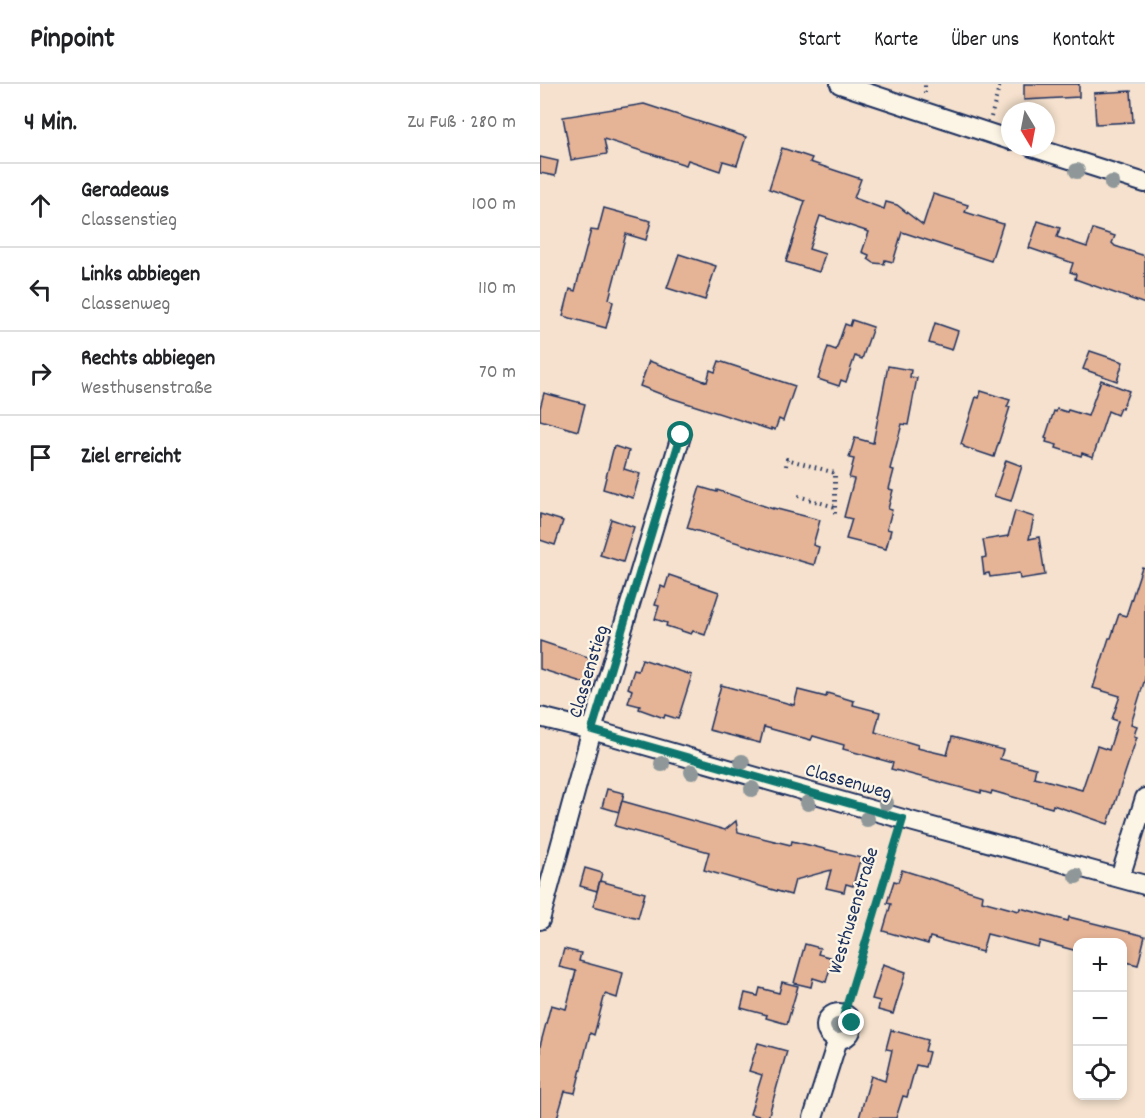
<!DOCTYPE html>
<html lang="de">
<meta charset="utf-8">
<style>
:root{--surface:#fff;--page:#f2f2f2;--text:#202124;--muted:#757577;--line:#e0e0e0}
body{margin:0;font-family:Dekko,sans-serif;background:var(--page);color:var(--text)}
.controls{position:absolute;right:18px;bottom:18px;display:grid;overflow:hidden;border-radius:12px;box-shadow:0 3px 9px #0003}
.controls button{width:54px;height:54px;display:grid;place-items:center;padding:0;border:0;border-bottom:2px solid var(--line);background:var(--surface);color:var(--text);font:30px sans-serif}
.compass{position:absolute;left:461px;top:18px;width:54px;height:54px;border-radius:50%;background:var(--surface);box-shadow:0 3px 9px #0003;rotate:170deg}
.stop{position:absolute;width:18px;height:18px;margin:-14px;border:4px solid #0f766e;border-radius:50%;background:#fff}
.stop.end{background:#0f766e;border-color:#fff;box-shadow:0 2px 6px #0008}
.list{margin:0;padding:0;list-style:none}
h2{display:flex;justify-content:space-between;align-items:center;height:78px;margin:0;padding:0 24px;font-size:26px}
h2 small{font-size:20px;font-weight:400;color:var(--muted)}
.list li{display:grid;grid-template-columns:39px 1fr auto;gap:18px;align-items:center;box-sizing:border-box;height:84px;padding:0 24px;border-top:2px solid var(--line)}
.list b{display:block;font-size:22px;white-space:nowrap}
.list p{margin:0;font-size:20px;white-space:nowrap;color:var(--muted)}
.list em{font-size:20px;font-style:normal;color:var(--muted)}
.icon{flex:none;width:33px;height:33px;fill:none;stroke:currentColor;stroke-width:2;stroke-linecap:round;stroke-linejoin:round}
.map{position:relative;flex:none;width:605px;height:1034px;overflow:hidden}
header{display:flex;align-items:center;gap:36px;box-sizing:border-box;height:84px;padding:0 30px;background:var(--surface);border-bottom:2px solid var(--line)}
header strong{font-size:28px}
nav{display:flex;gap:33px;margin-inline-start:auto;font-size:21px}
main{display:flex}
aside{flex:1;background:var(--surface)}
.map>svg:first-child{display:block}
.building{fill:#e5b396;stroke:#1b2f5e;stroke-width:1.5}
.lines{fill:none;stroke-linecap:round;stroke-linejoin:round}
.minor-casing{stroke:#1b2f5e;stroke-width:22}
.path{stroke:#1b2f5e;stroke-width:4;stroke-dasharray:1.5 4.5;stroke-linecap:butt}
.minor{stroke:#fcf5e5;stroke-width:18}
.tree{fill:#8f9799}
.route{stroke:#0f766e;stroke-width:8}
.labels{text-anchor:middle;stroke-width:4.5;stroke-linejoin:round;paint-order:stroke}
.street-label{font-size:20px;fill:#1b2f5e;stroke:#fcf5e5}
</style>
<header>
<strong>Pinpoint</strong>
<nav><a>Start</a><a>Karte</a><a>Über uns</a><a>Kontakt</a></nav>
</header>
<main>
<aside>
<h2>4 Min.<small>Zu Fuß · 280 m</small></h2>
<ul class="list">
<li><svg class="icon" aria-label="ahead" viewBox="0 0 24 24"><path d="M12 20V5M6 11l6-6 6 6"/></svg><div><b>Geradeaus</b><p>Classenstieg</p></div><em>100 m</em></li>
<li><svg class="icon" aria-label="left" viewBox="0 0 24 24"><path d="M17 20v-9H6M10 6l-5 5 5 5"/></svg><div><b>Links abbiegen</b><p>Classenweg</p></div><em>110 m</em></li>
<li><svg class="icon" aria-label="right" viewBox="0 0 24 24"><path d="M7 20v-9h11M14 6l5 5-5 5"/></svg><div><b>Rechts abbiegen</b><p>Westhusenstraße</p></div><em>70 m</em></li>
<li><svg class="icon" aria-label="arrive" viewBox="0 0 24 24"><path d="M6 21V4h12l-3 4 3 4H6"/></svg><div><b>Ziel erreicht</b></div></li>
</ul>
</aside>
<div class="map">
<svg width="605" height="1034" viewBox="0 0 605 1034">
<rect width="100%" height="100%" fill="#f5e1cd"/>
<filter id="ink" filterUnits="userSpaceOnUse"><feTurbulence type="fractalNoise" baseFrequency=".0167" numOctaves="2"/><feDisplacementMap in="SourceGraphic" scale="12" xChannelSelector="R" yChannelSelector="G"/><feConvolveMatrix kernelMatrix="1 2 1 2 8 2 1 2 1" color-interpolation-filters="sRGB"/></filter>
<g filter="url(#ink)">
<g class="building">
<path d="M484,0H539V13L484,16Z"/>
<path d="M591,7L593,38L556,40L554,9Z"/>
<path d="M104,20L206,53L197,81L183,77L180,87L148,76L146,81L64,55L67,70L31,76L23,33Z"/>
<path d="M242,64L272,74L270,78L321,95L314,114L344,125L346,118L357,121L383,141L393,110L428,121L425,128L463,140L451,177L362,148L353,178L345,176L344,180L334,179L328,175L329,171L322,168L329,148L280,132L269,165L285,170L279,188L246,178L265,117L229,105Z"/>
<path d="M0,73L18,77L15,92L0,89Z"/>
<path d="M64,124L111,137L106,156L86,150L69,215L73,218L66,244L23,232L30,205L35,207L51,146L58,147Z"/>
<path d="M498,137L520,144L517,153L547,163L553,145L575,152L572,159L575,162L605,172V220L535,195L536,190L530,188L533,179L489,164Z"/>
<path d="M139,170L176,182L165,216L127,204Z"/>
<path d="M312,236L333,243L322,275L315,272L306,298L301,296L299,302L278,295L288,263L296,266L305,240L310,242Z"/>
<path d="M395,239L418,247L412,266L389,259Z"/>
<path d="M550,267L583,278L577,297L543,285Z"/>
<path d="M109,277L167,298L170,286L175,288L179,277L255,302L243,337L239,335L235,346L231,344V346L131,314L100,302Z"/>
<path d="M348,282L371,286L370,293L377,294L368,341L362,340L350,385L354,386L349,405L353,406L348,425L352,426L347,445L351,446L346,465L306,455L312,435L304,433L314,395L309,394L314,375L309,374L315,354L333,359Z"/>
<path d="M561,296L589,307L582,325L580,324L577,331L568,327L553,373L542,369L541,372L516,364L517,361L506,358L507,355L505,354L514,327L516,328L517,325L527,328L528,326L548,332Z"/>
<path d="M441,307L470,316L467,323H470L454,373L424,363V362L421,360L436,313L439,314Z"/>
<path d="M4,309L45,320L38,347L0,336V324Z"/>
<path d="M74,362L89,367L84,385L100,390L93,414L63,405Z"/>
<path d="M466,376L482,382L471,417L454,412Z"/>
<path d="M160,403L177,408V406L233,425V424L280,436L273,461L279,463L274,481L147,444Z"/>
<path d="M475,427L494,433L489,455L499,453L505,491L480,495L479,489L450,493L449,489L444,490L442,474L446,473L443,456L468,452Z"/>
<path d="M0,430L23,437L15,461L0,456Z"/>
<path d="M71,435L94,443L83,478L60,471Z"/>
<path d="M602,483L605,484V595L591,640L597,642L594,652L597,653L568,740L513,721L512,724L452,707L451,710L441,707V709L351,685L353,679L303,665L304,661L273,652L271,656L224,643L220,659L169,646L181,601L254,621L258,606L286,613L287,609L314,617L313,621L340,628L335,648L378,661L377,664L407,671L412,653L463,666L460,675L496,684L494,693L542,706L557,662L569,666L578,637L572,635L580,612L553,604L569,554H571L579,530L586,532Z"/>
<path d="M129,491L179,508L165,551L153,547L151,550L139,546L126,542L127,539L115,535L119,522L115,521L121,502L125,504Z"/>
<path d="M0,557L51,574V577L55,578L48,600L0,585Z"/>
<path d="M102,575L152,591L138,635L125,631L124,634L99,625L100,622L88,619L92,606L88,604L94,586L98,587Z"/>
<path d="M67,705L84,709L79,728L62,723Z"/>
<path d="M82,717L185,746L196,737L198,748L251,761L252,757L329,776L319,779L313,802L306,800L304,808L286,804L291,786L255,796L251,811L164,786L169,768L75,742Z"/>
<path d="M45,784L62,789L57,807L40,802Z"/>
<path d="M362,786L443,811L442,817L479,827L480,824L528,837L529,833L605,852L598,881L582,877V858H537V867L500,857L498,863L447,850L442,868L390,853L388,860L343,847L351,820L347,819L354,797L358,798Z"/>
<path d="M60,797L105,809L98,834L53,822Z"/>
<path d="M265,860L280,864L278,870L293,874L286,898L273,894L271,903L254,899Z"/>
<path d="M24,865L41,869L39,877L83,889L77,914L65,910L54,951L50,949L35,1009L25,1007L17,1034H0V962L11,921L26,925L36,887L19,883Z"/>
<path d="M343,880L366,888L353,930L338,926L340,917L332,915Z"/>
<path d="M242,898L258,902L247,940L226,934L227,931L201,924L205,909L218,912L220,904L239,909Z"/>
<path d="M351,946L388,956L385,967L389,968L385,983L376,981L367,1013L363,1012L356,1034H319L331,992L345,997L352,966L346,965Z"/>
<path d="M218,959L247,967L228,1034L210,1030L222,991L209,987Z"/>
</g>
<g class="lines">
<defs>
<g id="minor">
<path d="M300,0L470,56"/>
<path d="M492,63L605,99"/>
<path d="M0,633L52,646L363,735L605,801"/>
<path d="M580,793L605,714"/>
<path d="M0,836L52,646L141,352"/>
<circle cx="299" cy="942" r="13"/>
<path d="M273,1034L298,955"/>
</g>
</defs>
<use href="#minor" class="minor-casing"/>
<g class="path">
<path d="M385,9V0"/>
<path d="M451,33L460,0"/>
<path d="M246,382L247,375L295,389V431"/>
<path d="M258,412L295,423"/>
<path d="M304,930L357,753"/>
</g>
<use href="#minor" class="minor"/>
</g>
<g class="tree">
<circle cx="537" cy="87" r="8"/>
<circle cx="572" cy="99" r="8"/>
<circle cx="202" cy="678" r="8"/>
<circle cx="122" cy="680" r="8"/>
<circle cx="152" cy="688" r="8"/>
<circle cx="212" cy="705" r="8"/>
<circle cx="268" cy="719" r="8"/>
<circle cx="346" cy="719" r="8"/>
<circle cx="327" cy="735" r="8"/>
<circle cx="536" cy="792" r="8"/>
<circle cx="298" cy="942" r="8"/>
</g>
</g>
<g class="lines" filter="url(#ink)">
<path class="route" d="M141,351L52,646L363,735L304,930L312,939"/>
</g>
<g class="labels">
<g class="street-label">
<text transform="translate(47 587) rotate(-73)" y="7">Classenstieg</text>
<text transform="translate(309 696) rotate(16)" y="7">Classenweg</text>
<text transform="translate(312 826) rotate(-73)" y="7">Westhusenstraße</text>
</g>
</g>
</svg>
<div class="controls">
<button>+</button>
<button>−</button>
<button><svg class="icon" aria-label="locate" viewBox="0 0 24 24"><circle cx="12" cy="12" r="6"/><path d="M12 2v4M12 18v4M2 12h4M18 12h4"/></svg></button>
</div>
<svg class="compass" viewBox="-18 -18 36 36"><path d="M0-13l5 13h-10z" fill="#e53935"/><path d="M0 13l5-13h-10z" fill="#757577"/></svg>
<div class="stop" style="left:141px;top:351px"></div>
<div class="stop end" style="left:312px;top:939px"></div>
</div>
</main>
